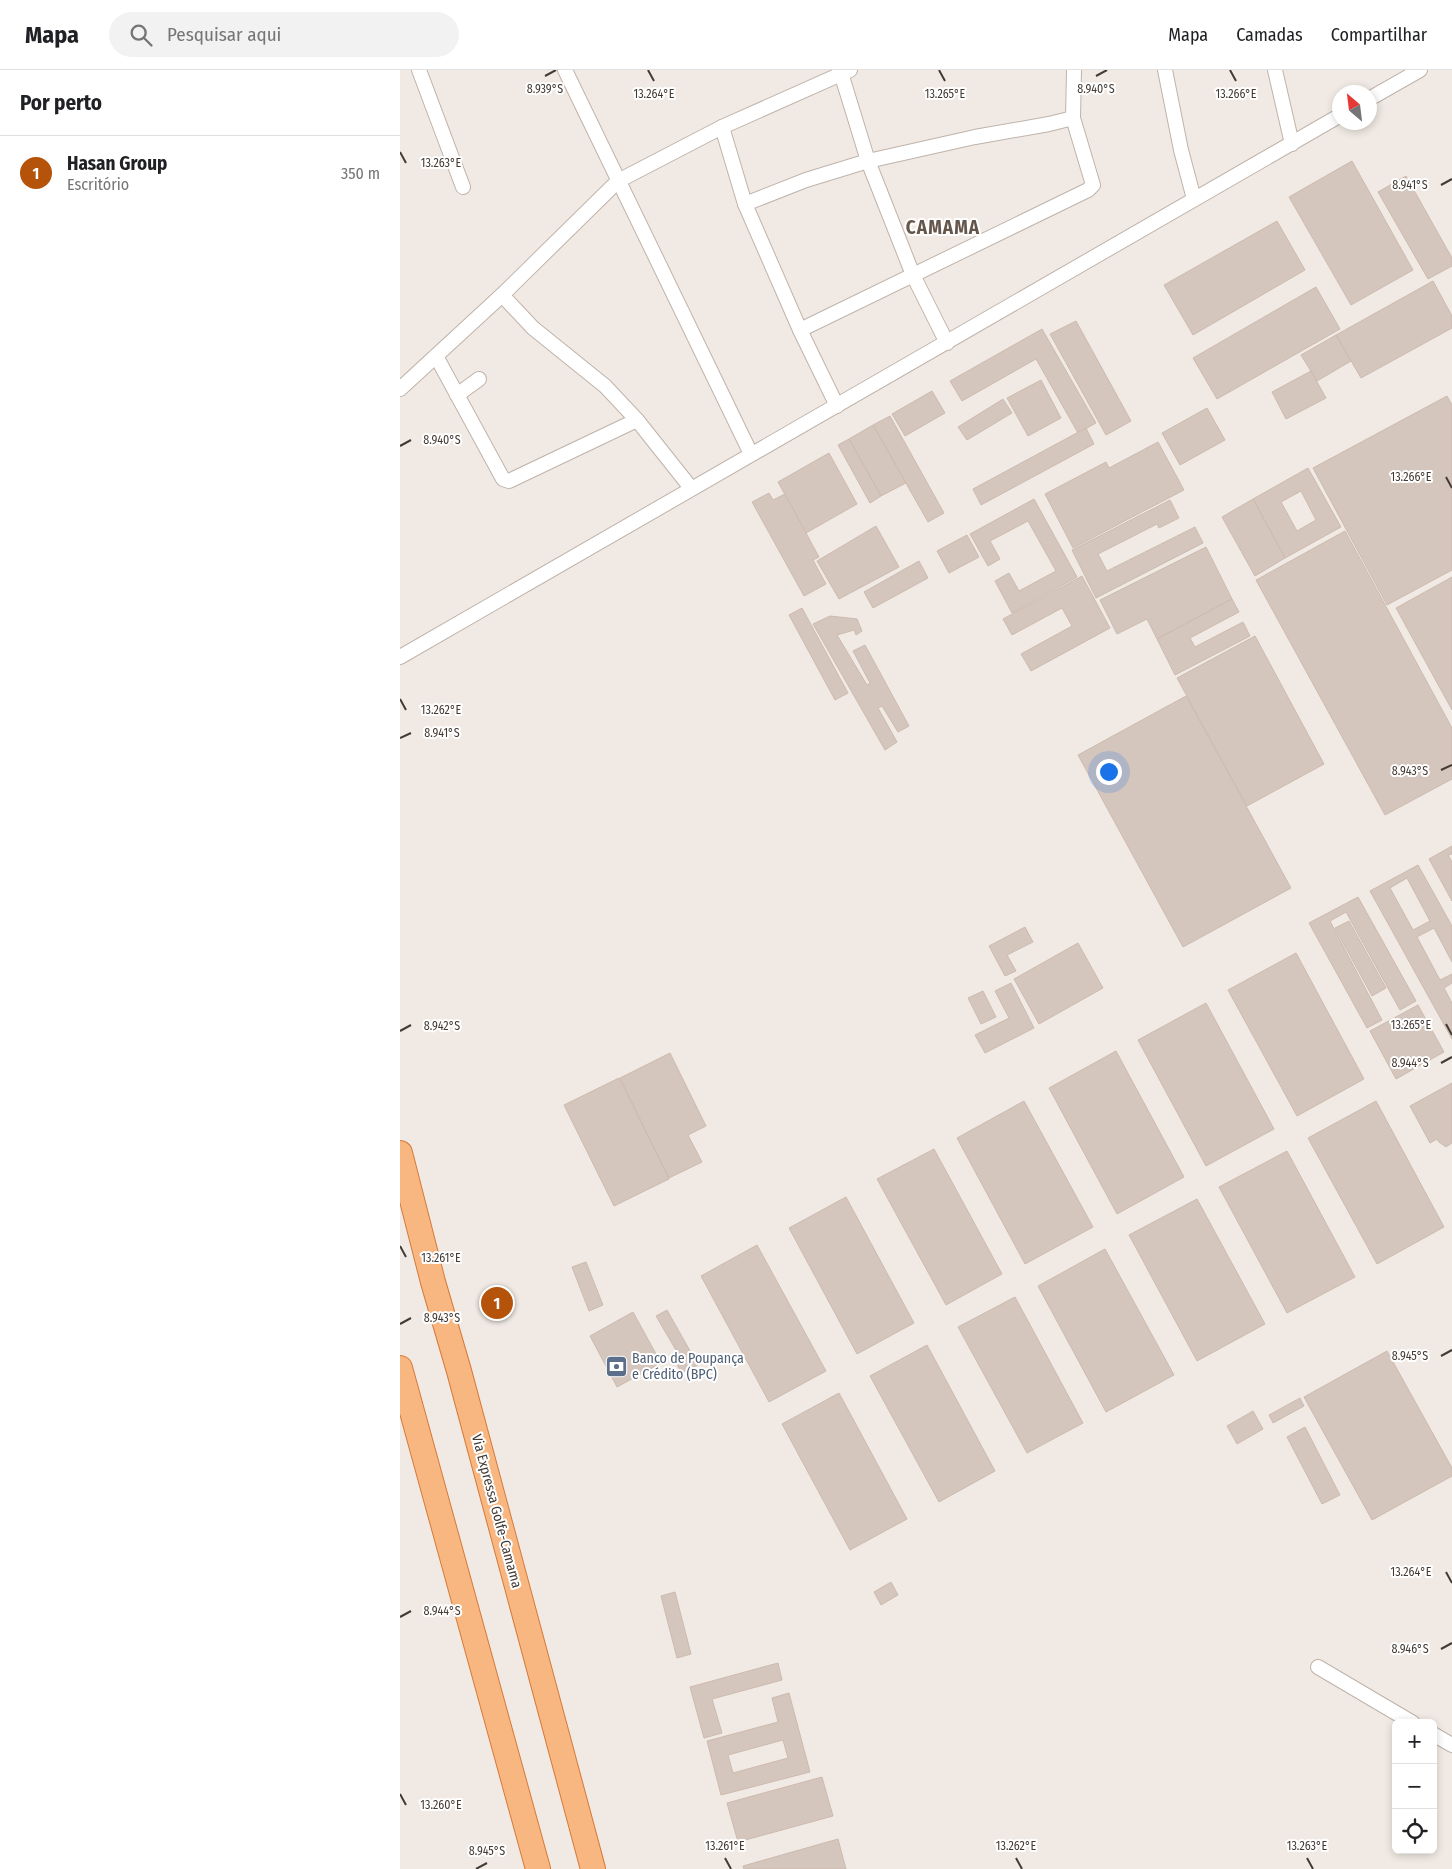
<!DOCTYPE html>
<html lang="pt">
<meta charset="utf-8">
<style>
:root{--surface:#fff;--page:#f2f2f2;--text:#202124;--muted:#757577;--line:#e0e0e0;--accent:#b45309}
body{margin:0;font-family:"Fira Sans Condensed",sans-serif;background:var(--page);color:var(--text)}
.controls{position:absolute;right:15px;bottom:15px;display:grid;overflow:hidden;border-radius:8px;box-shadow:0 2px 8px #0003}
.controls button{width:45px;height:45px;display:grid;place-items:center;padding:0;border:0;border-bottom:1px solid var(--line);background:var(--surface);color:var(--text);font:25px sans-serif}
.compass{position:absolute;left:932px;top:15px;width:45px;height:45px;border-radius:50%;background:var(--surface);box-shadow:0 2px 8px #0003;rotate:332deg}
.you{position:absolute;left:708px;top:701px;width:18px;height:18px;margin:-12px;border:4px solid #fff;border-radius:50%;background:#1a73e8;box-shadow:0 0 0 8px #1a73e833}
.badge{display:grid;place-items:center;width:32px;height:32px;border-radius:50%;background:var(--accent);color:#fff;font-size:16px;font-weight:700}
.pin{position:absolute;translate:-50% -50%;border:2px solid #fff;box-shadow:0 1px 5px #0006}
.list{margin:0;padding:0;list-style:none}
h2{display:flex;justify-content:space-between;align-items:center;height:65px;margin:0;padding:0 20px;font-size:21px}
h2 small{font-size:16px;font-weight:400;color:var(--muted)}
.list li{display:grid;grid-template-columns:32px 1fr auto;gap:15px;align-items:center;box-sizing:border-box;height:75px;padding:0 20px;border-top:1px solid var(--line)}
.list b{display:block;font-size:19px;white-space:nowrap}
.list p{margin:0;font-size:16px;white-space:nowrap;color:var(--muted)}
.list em{font-size:16px;font-style:normal;color:var(--muted)}
.icon{flex:none;width:28px;height:28px;fill:none;stroke:currentColor;stroke-width:2;stroke-linecap:round;stroke-linejoin:round}
.map{position:relative;flex:none;width:1052px;height:1799px;overflow:hidden}
header{display:flex;align-items:center;gap:30px;box-sizing:border-box;height:70px;padding:0 25px;background:var(--surface);border-bottom:1px solid var(--line)}
header strong{font-size:24px}
nav{display:flex;gap:28px;margin-inline-start:auto;font-size:18px}
.search{width:350px;height:45px;background:var(--page);display:flex;align-items:center;gap:12px;box-sizing:border-box;padding:0 18px;border-radius:28px;color:var(--muted);font-size:19px}
main{display:flex}
aside{flex:1;background:var(--surface)}
.map>svg:first-child{display:block}
.building{fill:#d5c6bd;stroke:#ccbaae;fill-rule:evenodd}
.lines{fill:none;stroke-linecap:round;stroke-linejoin:round}
.minor-casing{stroke:#bfb3aa;stroke-width:16}
.trunk-casing{stroke:#d57a3a;stroke-width:26}
.minor{stroke:#fff;stroke-width:14}
.trunk{stroke:#f8b780;stroke-width:24}
.ticks{fill:none;stroke:#433a34;stroke-width:2}
.labels{text-anchor:middle;stroke-width:4;stroke-linejoin:round;paint-order:stroke}
.service-label{font-size:14px;fill:#4e5e75;stroke:#fff;text-anchor:start}
.street-label{font-size:14px;fill:#433a34;stroke:#fff}
.district-label{font-size:19px;font-weight:bold;letter-spacing:1px;fill:#65564c;stroke:#fff}
.ticks-label{font-size:12px;text-anchor:middle;fill:#433a34;stroke:#fff;stroke-width:4;stroke-linejoin:round;paint-order:stroke}
</style>
<header>
<strong>Mapa</strong>
<div class="search"><svg class="icon" aria-label="search" viewBox="0 0 24 24"><circle cx="10" cy="10" r="6"/><path d="M15 15l6 6"/></svg>Pesquisar aqui</div>
<nav><a>Mapa</a><a>Camadas</a><a>Compartilhar</a></nav>
</header>
<main>
<aside>
<h2>Por perto<small></small></h2>
<ul class="list">
<li><span class="badge">1</span><div><b>Hasan Group</b><p>Escritório</p></div><em>350 m</em></li>
</ul>
</aside>
<div class="map">
<svg width="1052" height="1799" viewBox="0 0 1052 1799">
<rect width="100%" height="100%" fill="#f1eae4"/>
<g class="building">
<path d="M952,91L1013,200L951,235L889,127Z"/>
<path d="M1006,106L1052,188V196L1028,209L978,122Z"/>
<path d="M877,151L905,200L793,265L764,215Z"/>
<path d="M1033,211L1052,246V258L961,308L936,265Z"/>
<path d="M916,217L940,259L817,329L793,288Z"/>
<path d="M676,251L731,351L706,365L650,264Z"/>
<path d="M642,259L696,353L678,363L636,289L562,331L550,311Z"/>
<path d="M936,265L951,291L917,311L901,285Z"/>
<path d="M911,301L926,328L886,349L872,322Z"/>
<path d="M641,310L661,348L628,366L607,328Z"/>
<path d="M532,321L545,343L505,366L492,344Z"/>
<path d="M1047,326L1052,335V500L987,535L913,398Z"/>
<path d="M603,329L612,343L567,370L558,357Z"/>
<path d="M807,338L825,370L780,395L762,363Z"/>
<path d="M490,346L544,443L528,452L473,355Z"/>
<path d="M473,355L506,413L481,426L449,369Z"/>
<path d="M686,358L694,374L581,435L573,419Z"/>
<path d="M449,369L481,426L470,433L438,375Z"/>
<path d="M758,372L784,420L673,478L645,424L706,392L709,398Z"/>
<path d="M429,383L457,434L406,463L378,412Z"/>
<path d="M908,398L941,457L885,488L853,429ZM901,421L916,450L897,461L881,432Z"/>
<path d="M369,423L373,430L385,424L419,487L413,490L426,514L404,526L352,432Z"/>
<path d="M634,429L677,507L612,543L595,511L609,503L619,521L656,501L628,451L590,471L600,489L588,496L570,464Z"/>
<path d="M853,429L885,488L855,506L822,447Z"/>
<path d="M770,430L779,448L759,458L757,454L698,484L707,501L795,457L803,473L696,528L672,480Z"/>
<path d="M476,456L499,497L439,529L417,491Z"/>
<path d="M945,461L1052,658V709L985,745L856,510Z"/>
<path d="M567,465L579,487L549,503L537,481Z"/>
<path d="M806,477L832,529L757,569L747,549L717,564L700,530Z"/>
<path d="M519,491L528,508L473,538L464,522Z"/>
<path d="M682,506L710,558L631,601L621,584L672,556L662,538L612,565L603,549Z"/>
<path d="M1052,507V640L996,538Z"/>
<path d="M832,529L839,542L790,568L795,577L843,552L850,566L775,605L757,569Z"/>
<path d="M402,538L448,623L435,630L389,545Z"/>
<path d="M430,546L457,549L462,561L456,565L454,560L437,565L467,615L470,613L453,581L465,575L509,656L498,662L482,636L478,638L497,672L485,680L413,554Z"/>
<path d="M855,566L924,694L847,736L777,608Z"/>
<path d="M786,626L891,818L783,877L678,685Z"/>
<path d="M1052,776V784L1048,785L1052,792V831L1029,789Z"/>
<path d="M1018,795L1052,856V892L1034,858L1017,867L1040,910L1052,904V913L1044,918L1052,933V969L970,821ZM1007,808L1030,851L1013,860L990,818Z"/>
<path d="M958,827L1016,931L1000,940L946,842L930,851L982,950L967,958L909,853Z"/>
<path d="M949,851L986,918L972,926L935,858Z"/>
<path d="M625,857L633,872L607,885L616,901L605,906L589,876Z"/>
<path d="M678,873L703,918L639,954L614,909Z"/>
<path d="M896,883L964,1009L897,1046L828,920Z"/>
<path d="M611,913L634,958L585,983L575,965L609,948L595,921Z"/>
<path d="M583,921L596,947L581,954L568,928Z"/>
<path d="M806,933L874,1059L806,1096L738,970Z"/>
<path d="M1018,935L1044,982L996,1009L970,961Z"/>
<path d="M716,981L784,1107L717,1144L649,1018Z"/>
<path d="M270,983L306,1056L288,1065L302,1092L269,1108L220,1008Z"/>
<path d="M219,1008L269,1109L214,1136L164,1035Z"/>
<path d="M1052,1013V1073L1046,1077L1039,1072L1037,1069L1030,1073L1010,1036Z"/>
<path d="M624,1031L693,1157L625,1194L557,1068Z"/>
<path d="M976,1031L1044,1157L977,1194L908,1068Z"/>
<path d="M534,1079L602,1204L546,1235L477,1109Z"/>
<path d="M887,1081L955,1207L887,1243L819,1117Z"/>
<path d="M446,1127L514,1253L457,1284L389,1158Z"/>
<path d="M797,1129L865,1254L797,1291L729,1165Z"/>
<path d="M357,1175L426,1301L369,1332L301,1206Z"/>
<path d="M705,1179L774,1305L706,1342L638,1216Z"/>
<path d="M186,1192L203,1235L189,1241L172,1197Z"/>
<path d="M615,1227L683,1353L627,1383L558,1257Z"/>
<path d="M267,1240L298,1295L282,1303L274,1290L280,1287L256,1246Z"/>
<path d="M233,1242L261,1293L217,1317L190,1266Z"/>
<path d="M527,1275L595,1401L539,1432L470,1306Z"/>
<path d="M987,1281L1052,1398V1406L972,1450L904,1327Z"/>
<path d="M439,1323L507,1449L450,1480L382,1354Z"/>
<path d="M900,1328L904,1336L873,1353L869,1345Z"/>
<path d="M853,1341L863,1359L837,1374L827,1356Z"/>
<path d="M905,1357L940,1425L922,1434L887,1367Z"/>
<path d="M491,1512L498,1525L481,1535L474,1522Z"/>
<path d="M275,1522L291,1584L277,1588L261,1526Z"/>
<path d="M378,1593L382,1610L312,1629L322,1663L304,1668L290,1617Z"/>
<path d="M389,1623L410,1702L321,1725L307,1671L378,1652L372,1628ZM383,1670L388,1688L333,1703L328,1685Z"/>
<path d="M422,1707L433,1746L338,1772L327,1733Z"/>
<path d="M438,1769L446,1799H344L343,1796Z"/>
</g>
<g class="lines">
<defs>
<g id="minor">
<path d="M19,0L63,117"/>
<path d="M165,0L351,384"/>
<path d="M765,0L781,80L794,129"/>
<path d="M875,0L892,74"/>
<path d="M441,3L468,91L513,205L547,273"/>
<path d="M969,29L1020,0"/>
<path d="M322,57L345,134L400,260L437,336"/>
<path d="M345,134L406,110L468,91L575,67L649,54L673,48"/>
<path d="M400,260L688,120L693,115L673,48L674,0"/>
<path d="M36,286L103,409L109,411L237,350L205,316L133,258L102,225"/>
<path d="M0,319L102,225L218,111L322,57L450,0"/>
<path d="M57,325L79,309"/>
<path d="M237,350L291,418"/>
<path d="M0,587L939,46"/>
<path d="M918,1597L1013,1653"/>
<path d="M1033,1664L1052,1675"/>
</g>
<g id="trunk">
<path d="M0,1083L33,1212L59,1301L193,1799"/>
<path d="M0,1298L138,1799"/>
</g>
</defs>
<use href="#minor" class="minor-casing"/>
<use href="#trunk" class="trunk-casing"/>
<use href="#minor" class="minor"/>
<use href="#trunk" class="trunk"/>
</g>
<path class="ticks" d="M248,0L254,11M539,0L545,11M830,0L836,11M145,6L156,0M696,6L707,0M0,82L6,93M1041,115L1052,109M0,376L11,370M1046,407L1052,418M0,629L6,640M0,668L11,663M1041,700L1052,695M1046,954L1052,965M0,961L11,955M1041,993L1052,987M0,1176L6,1187M0,1254L11,1248M1041,1286L1052,1280M1046,1502L1052,1513M0,1547L11,1541M1041,1579L1052,1573M0,1724L6,1735M325,1788L331,1799M616,1788L622,1799M907,1788L913,1799M76,1799L87,1793"/>
<defs>
<symbol id="bank-square" viewBox="-11 -11 22 22"><rect x="-9" y="-9" width="18" height="18" rx="4" fill="#5c6f8a" stroke="#fff"/><path d="M-6-4H6V4H-6ZM0-2.3a2.3 2.3 0 1 0 0 4.6a2.3 2.3 0 1 0 0-4.6Z" fill="#fff"/></symbol>
</defs>
<g fill-rule="evenodd">
<use href="#bank-square" x="204" y="1284" width="25" height="25"/>
</g>
<g class="labels">
<g class="service-label">
<text x="232" y="1293">Banco de Poupança<tspan x="232" dy="16">e Crédito (BPC)</tspan></text>
</g>
<g class="street-label">
<text transform="translate(97 1441) rotate(75)" y="5">Via Expressa Golfe-Camama</text>
</g>
<g class="district-label">
<text x="543" y="164">CAMAMA</text>
</g>
</g>
<g class="ticks-label">
<text x="145" y="23">8.939°S</text>
<text x="696" y="23">8.940°S</text>
<text x="254" y="28">13.264°E</text>
<text x="545" y="28">13.265°E</text>
<text x="836" y="28">13.266°E</text>
<text x="41" y="97">13.263°E</text>
<text x="1010" y="119">8.941°S</text>
<text x="42" y="374">8.940°S</text>
<text x="1011" y="411">13.266°E</text>
<text x="41" y="644">13.262°E</text>
<text x="42" y="667">8.941°S</text>
<text x="1010" y="705">8.943°S</text>
<text x="1011" y="959">13.265°E</text>
<text x="42" y="960">8.942°S</text>
<text x="1010" y="997">8.944°S</text>
<text x="41" y="1192">13.261°E</text>
<text x="42" y="1252">8.943°S</text>
<text x="1010" y="1290">8.945°S</text>
<text x="1011" y="1506">13.264°E</text>
<text x="42" y="1545">8.944°S</text>
<text x="1010" y="1583">8.946°S</text>
<text x="41" y="1739">13.260°E</text>
<text x="325" y="1780">13.261°E</text>
<text x="616" y="1780">13.262°E</text>
<text x="907" y="1780">13.263°E</text>
<text x="87" y="1785">8.945°S</text>
</g>
</svg>
<div class="controls">
<button>+</button>
<button>−</button>
<button><svg class="icon" aria-label="locate" viewBox="0 0 24 24"><circle cx="12" cy="12" r="6"/><path d="M12 2v4M12 18v4M2 12h4M18 12h4"/></svg></button>
</div>
<svg class="compass" viewBox="-18 -18 36 36"><path d="M0-13l5 13h-10z" fill="#e53935"/><path d="M0 13l5-13h-10z" fill="#757577"/></svg>
<div class="you"></div>
<div class="pin badge" style="left:97px;top:1233px">1</div>
</div>
</main>
